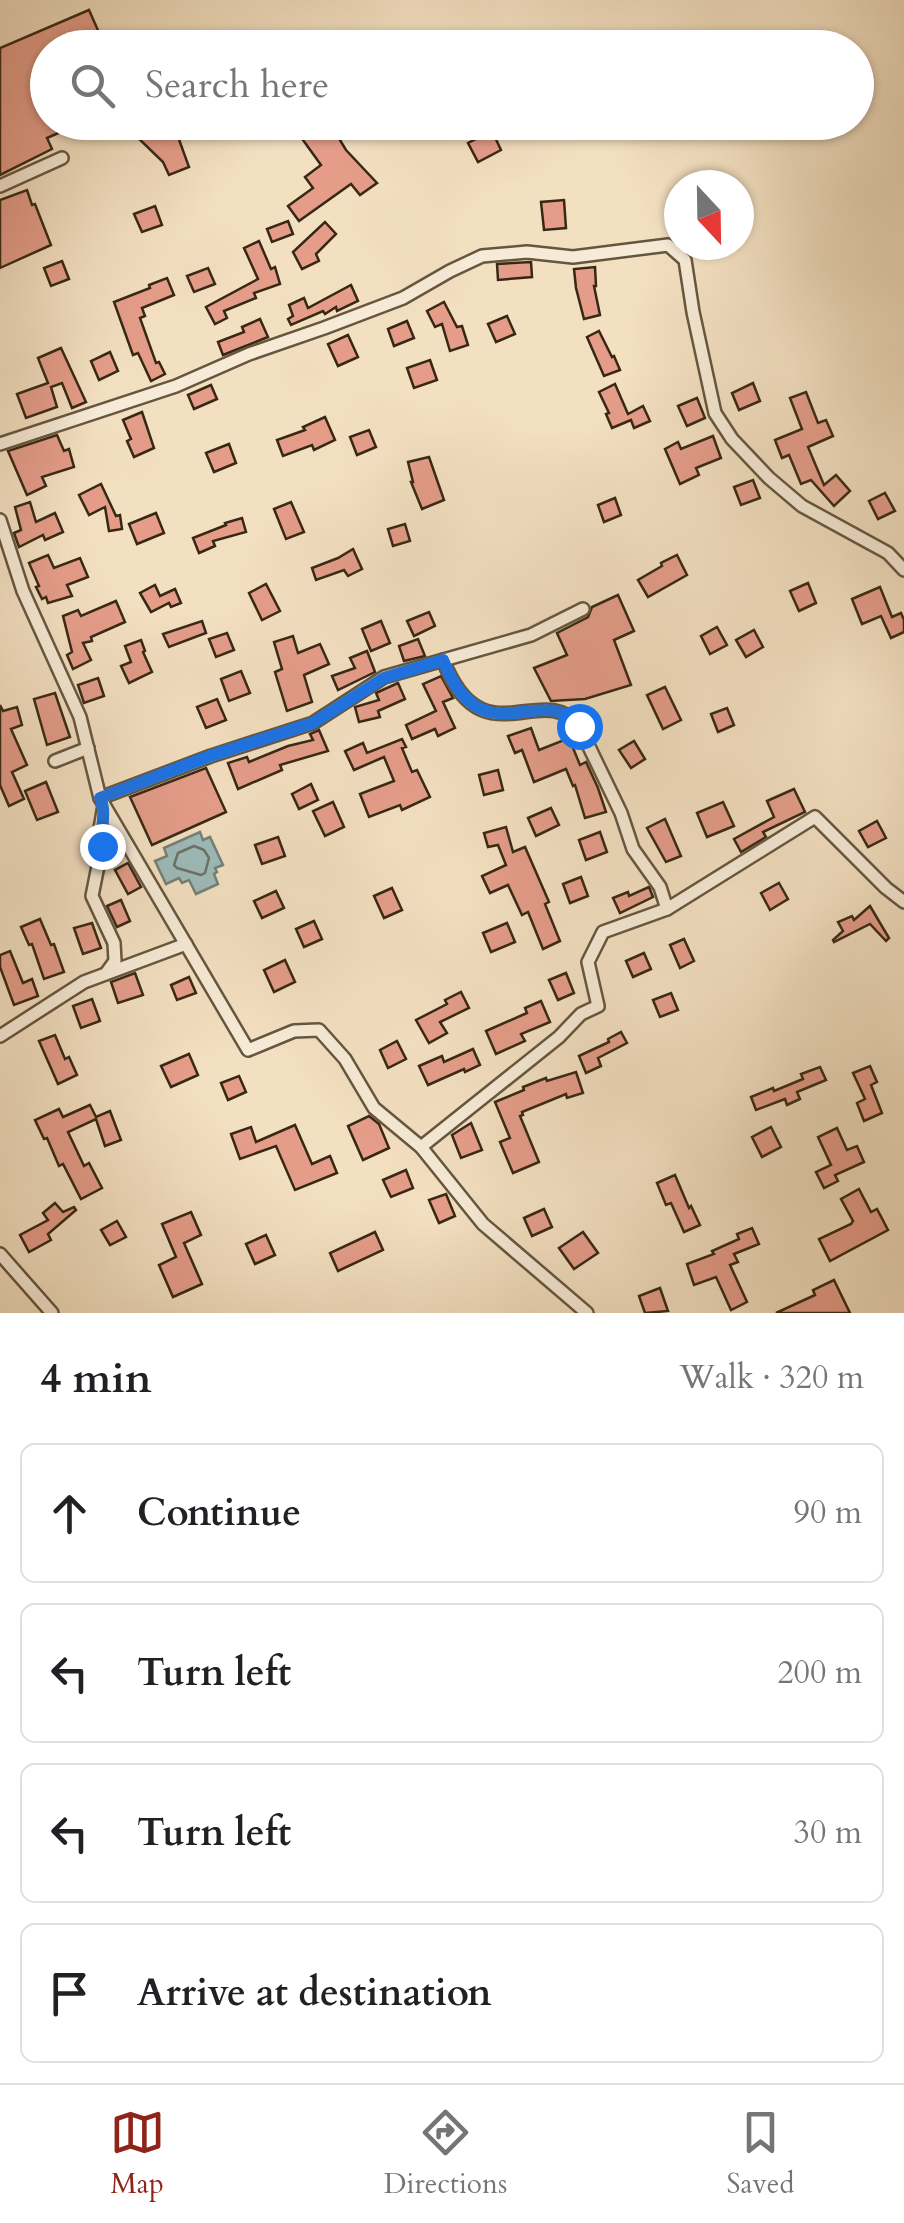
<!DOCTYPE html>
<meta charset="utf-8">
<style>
:root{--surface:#fff;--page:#f6f6f6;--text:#202124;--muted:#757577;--line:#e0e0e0;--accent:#8f2418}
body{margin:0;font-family:Cardo,serif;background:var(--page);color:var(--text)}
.compass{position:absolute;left:664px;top:170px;width:90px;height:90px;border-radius:50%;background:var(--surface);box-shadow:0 2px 8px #0004;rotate:158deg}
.stop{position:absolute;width:30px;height:30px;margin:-22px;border:8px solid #1a73e8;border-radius:50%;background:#fff}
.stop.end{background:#1a73e8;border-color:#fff;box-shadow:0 2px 10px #0008}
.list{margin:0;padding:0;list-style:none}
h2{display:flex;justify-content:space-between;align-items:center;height:130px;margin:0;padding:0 40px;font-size:42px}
h2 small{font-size:32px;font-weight:400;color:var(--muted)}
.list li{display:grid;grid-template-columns:65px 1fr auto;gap:30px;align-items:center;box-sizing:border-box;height:140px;margin:0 20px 20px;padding:0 20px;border:2px solid var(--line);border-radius:15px}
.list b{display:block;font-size:38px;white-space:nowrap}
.list em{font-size:32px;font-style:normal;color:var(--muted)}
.icon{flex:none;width:55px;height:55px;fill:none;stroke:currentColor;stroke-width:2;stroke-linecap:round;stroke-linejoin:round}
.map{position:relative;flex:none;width:904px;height:1313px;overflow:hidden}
.search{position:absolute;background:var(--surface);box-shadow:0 2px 8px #0004;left:30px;right:30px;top:30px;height:110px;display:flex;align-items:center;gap:25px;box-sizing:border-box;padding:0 35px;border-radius:55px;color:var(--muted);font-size:38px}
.sheet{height:770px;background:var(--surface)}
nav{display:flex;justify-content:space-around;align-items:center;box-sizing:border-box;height:140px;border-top:2px solid var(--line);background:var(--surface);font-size:28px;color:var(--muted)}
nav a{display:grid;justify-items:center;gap:5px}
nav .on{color:var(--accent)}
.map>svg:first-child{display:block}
.water{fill:#9dbbba;stroke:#748078;stroke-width:2.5}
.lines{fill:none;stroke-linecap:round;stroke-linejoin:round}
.shore{stroke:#6a7267;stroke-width:2.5}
.building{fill:#e59d8a;stroke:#372814;stroke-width:2.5}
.street-casing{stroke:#66563f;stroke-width:16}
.street{stroke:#f7ebd7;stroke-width:11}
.route{stroke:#1a73e8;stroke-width:12}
</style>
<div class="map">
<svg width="904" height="1313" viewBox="0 0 904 1313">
<rect width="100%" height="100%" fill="#f3e0c1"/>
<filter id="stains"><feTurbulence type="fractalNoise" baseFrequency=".002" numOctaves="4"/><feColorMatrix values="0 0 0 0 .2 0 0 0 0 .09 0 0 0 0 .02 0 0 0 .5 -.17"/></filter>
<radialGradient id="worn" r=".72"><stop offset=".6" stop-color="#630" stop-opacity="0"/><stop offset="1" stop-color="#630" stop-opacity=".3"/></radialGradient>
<path class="water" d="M200,832L203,840L210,837L223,865L215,868L217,872L214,874L218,884L196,894L189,880L182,883L179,878L166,884L155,861L167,856L164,848Z"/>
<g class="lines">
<path class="shore" d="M194,846L204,850L209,858L205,873L201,875L177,868L174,865L178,853Z"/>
</g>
<g class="building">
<path d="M89,10L104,44L97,48H48V122H83L47,138L52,149L0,175V48Z"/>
<path d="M143,122H165L177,134L189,167L169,175L163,162L133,133Z"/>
<path d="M290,122H329L346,150L377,183L360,195L351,184L299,221L288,206L313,188L305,177L321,165Z"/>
<path d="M492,131L501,150L478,162L468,143Z"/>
<path d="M27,190L32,205L35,204L51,245L0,268V200Z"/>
<path d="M564,200L566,228L544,230L541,202Z"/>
<path d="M155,206L162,225L142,232L134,214Z"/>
<path d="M288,221L293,234L272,242L267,229Z"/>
<path d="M325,222L336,234L316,254L319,261L302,269L293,252Z"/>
<path d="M259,241L271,269L275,267L280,284L254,293L256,298L224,311L227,318L215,324L206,307L258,279L244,248Z"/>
<path d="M62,261L69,279L51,286L44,268Z"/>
<path d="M531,262L532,277L498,280L497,264Z"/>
<path d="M595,267L596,286H594L600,315L584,319L576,288L574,269Z"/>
<path d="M208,268L215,284L194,292L187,276Z"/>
<path d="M167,278L174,295L142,308L145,316L140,318L156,363L159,362L165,374L151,381L138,353L133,355L114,302L150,288L149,285Z"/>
<path d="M351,285L358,301L337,311L336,307L325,314L323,311L291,325L288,319L293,316L289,305L304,298L308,308Z"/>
<path d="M444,302L457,327L462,326L468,345L450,351L442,324L435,327L427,311Z"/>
<path d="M507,316L515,334L496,342L488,324Z"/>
<path d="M260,319L268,337L223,355L218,342L244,332L242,327Z"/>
<path d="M407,321L414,338L394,346L388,329Z"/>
<path d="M599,331L612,357L614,356L620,370L604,376L587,337Z"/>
<path d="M348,335L358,357L338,366L328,344Z"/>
<path d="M61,348L86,402L72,408L62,383L51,387L57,407L26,418L17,394L48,383L38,358Z"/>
<path d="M110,352L118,371L99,380L91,361Z"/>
<path d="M430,360L437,380L414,388L407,368Z"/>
<path d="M753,383L760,401L739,410L732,393Z"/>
<path d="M615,384L628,414L643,406L650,421L634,428L631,420L612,428L606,414L609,413L599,392Z"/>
<path d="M211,385L217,399L194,409L188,395Z"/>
<path d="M806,392L818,423L826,420L833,436L808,447L824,485L836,475L850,491L834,506L811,480L801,484L789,455L782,458L775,440L802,429L790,398Z"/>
<path d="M697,398L705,418L687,426L678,406Z"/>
<path d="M142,412L154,448L134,457L127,441L131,439L123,420Z"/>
<path d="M325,417L335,440L314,450L312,445L283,456L277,440L305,430L303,427Z"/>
<path d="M369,430L376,447L357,455L350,437Z"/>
<path d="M57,435L64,451L69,449L74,467L42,477L46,486L27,495L8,451Z"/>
<path d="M713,436L721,458L696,468L699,475L680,484L665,449L678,442L681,449Z"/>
<path d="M229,444L236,463L214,472L206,453Z"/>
<path d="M429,457L444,500L422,509L411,482H413L408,462Z"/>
<path d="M753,480L760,498L741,505L734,487Z"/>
<path d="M101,484L116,516L120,515L122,529L109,531L105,507L89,515L79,495Z"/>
<path d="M885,493L895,511L878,519L869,501Z"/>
<path d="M615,498L621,515L604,522L598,505Z"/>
<path d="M30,502L36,522L55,513L63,532L45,540L43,535L19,547L14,533L21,530L15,507Z"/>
<path d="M291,502L304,532L286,539L274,509Z"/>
<path d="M156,513L164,533L137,544L129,524Z"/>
<path d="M242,518L246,532L213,541L215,546L199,553L193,538L226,525L225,523Z"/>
<path d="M405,524L410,541L393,546L388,529Z"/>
<path d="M353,549L362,569L348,576L344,570L316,580L312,568L338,558Z"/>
<path d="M48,555L54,568L80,558L88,577L67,585L72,596L48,603L46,597L42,599L36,587L39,586L29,563Z"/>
<path d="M677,555L687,575L648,597L638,580L662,566L661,563Z"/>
<path d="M808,583L816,603L799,611L790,591Z"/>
<path d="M266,584L280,611L262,620L249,593Z"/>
<path d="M155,585L160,596L175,589L181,603L171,607L169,603L151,612L140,593Z"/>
<path d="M880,587L892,617L901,613L904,620V632L891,638L881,616L862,624L852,599Z"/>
<path d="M618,595L634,631L614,640L631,685L585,699L551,701L534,668L567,655L557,633L588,617L592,607Z"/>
<path d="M116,601L125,622L91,637L92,641L83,643L91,660L73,669L67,655L72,652L63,616L78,610L81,616Z"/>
<path d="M429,612L435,626L414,636L407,621Z"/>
<path d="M202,621L206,633L169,647L163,634Z"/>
<path d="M381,621L390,643L371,651L362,629Z"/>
<path d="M717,627L727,645L710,654L701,636Z"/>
<path d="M754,630L763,647L746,657L736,640Z"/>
<path d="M227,633L234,650L216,657L209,639Z"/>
<path d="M293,636L298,653L320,644L329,664L304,675L312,702L287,711L275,672L282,669L274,642Z"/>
<path d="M418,639L425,656L404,661L399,646Z"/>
<path d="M141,640L145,651L143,652L152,672L129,683L121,666L131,662L125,646Z"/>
<path d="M367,651L375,672L338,690L332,676L355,668L350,658Z"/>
<path d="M241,671L250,693L229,701L221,679Z"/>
<path d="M441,676L453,698L443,702L455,728L438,736L435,729L412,739L406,725L436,711L423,684Z"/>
<path d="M98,678L104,696L84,703L78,685Z"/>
<path d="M398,683L405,699L378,711L380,717L359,722L355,707L379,700L376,693Z"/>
<path d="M665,687L681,720L663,729L647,695Z"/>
<path d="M55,693L70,737L47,745L34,699Z"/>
<path d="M217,699L226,720L206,728L197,707Z"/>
<path d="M0,705L3,711L17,707L22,725L11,729L27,765L12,772L24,799L9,806L0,785Z"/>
<path d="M727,708L734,725L718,732L711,714Z"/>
<path d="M531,728L539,750L569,738L580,765L586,762L598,788L606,812L585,818L575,785L573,786L566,769L534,782L522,750L515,753L508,736Z"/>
<path d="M319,730L328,751L280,765L282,770L238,789L228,763L247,757L249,762L288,746L313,740L310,734Z"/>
<path d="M402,739L406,747L402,748L412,772L417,770L430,797L402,810L400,805L369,817L360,794L394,781L384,757L354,770L345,751L363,743L367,753Z"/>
<path d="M634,741L645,759L631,768L619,750Z"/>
<path d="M206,768L226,812L152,845L130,797Z"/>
<path d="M498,770L503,790L484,795L479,775Z"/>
<path d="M46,782L58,812L37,820L25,791Z"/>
<path d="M311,784L318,800L299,809L292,794Z"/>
<path d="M794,789L805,812L763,832L766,837L741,852L734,839L774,817L767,801Z"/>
<path d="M333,802L344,827L325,836L313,811Z"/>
<path d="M723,802L734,826L707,837L697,813Z"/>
<path d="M551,808L559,825L536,836L528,818Z"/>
<path d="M665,819L681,856L666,862L647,828Z"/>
<path d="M877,821L886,838L868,847L859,831Z"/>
<path d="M506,827L513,852L525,847L549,902L545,904L560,941L543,949L528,912L522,915L508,885L490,893L482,876L506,865L498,845L488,847L484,833Z"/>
<path d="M600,832L607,852L586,860L579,840Z"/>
<path d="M278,837L285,856L262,864L255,845Z"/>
<path d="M128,863L141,887L128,894L115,870Z"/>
<path d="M581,877L588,896L570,903L563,884Z"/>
<path d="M779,883L788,899L770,910L761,893Z"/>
<path d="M649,887L653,897L620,913L613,898L628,892L629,896Z"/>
<path d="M392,888L402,910L384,918L374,896Z"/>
<path d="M276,891L284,908L262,918L254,901Z"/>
<path d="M121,900L130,921L117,927L107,906Z"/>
<path d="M870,906L889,938L886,941L870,924L834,942L833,940L843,931L838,922L852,916L854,920Z"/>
<path d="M40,919L51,945L54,944L64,972L44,979L32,944L29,945L21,927Z"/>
<path d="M314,921L322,939L304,947L296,929Z"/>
<path d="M92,923L101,948L83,954L74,928Z"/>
<path d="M507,923L515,942L491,952L483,933Z"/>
<path d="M684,939L694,961L680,968L670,945Z"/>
<path d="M10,951L23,983L32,979L38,996L14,1005L0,967V955Z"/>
<path d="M644,953L651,969L633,977L626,961Z"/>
<path d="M285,960L295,982L274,992L264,970Z"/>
<path d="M135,973L143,995L118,1003L111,982Z"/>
<path d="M566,973L574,993L558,1000L549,980Z"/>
<path d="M189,977L196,993L177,1000L171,985Z"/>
<path d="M461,992L469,1008L440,1022L447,1033L429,1043L416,1020L447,1004L445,1000Z"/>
<path d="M671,993L678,1010L660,1017L653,1000Z"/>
<path d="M92,999L100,1021L81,1028L73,1006Z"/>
<path d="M541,1001L550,1022L521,1034L525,1041L496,1054L486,1031L527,1013L525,1008Z"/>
<path d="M621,1032L627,1043L598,1058L601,1066L586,1073L579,1056L609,1042L608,1039Z"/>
<path d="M55,1035L65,1059L69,1057L77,1075L58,1084L39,1041Z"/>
<path d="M397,1041L406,1059L388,1068L380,1050Z"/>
<path d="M473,1049L480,1065L465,1072L464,1069L428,1085L419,1066L442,1056L444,1062Z"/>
<path d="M189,1054L198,1075L171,1087L161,1066Z"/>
<path d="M870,1066L877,1082L871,1085L882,1113L864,1121L857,1103L865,1099L853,1073Z"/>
<path d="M820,1067L826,1080L797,1092L800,1099L787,1105L785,1099L756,1110L751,1097L773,1088L774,1091L803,1079L801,1074Z"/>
<path d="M576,1072L583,1093L567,1098L566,1094L522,1112L523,1115L520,1116L539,1162L513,1173L500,1142L510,1138L495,1102L524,1090L523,1087L546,1078L547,1081Z"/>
<path d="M239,1076L246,1092L228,1100L221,1083Z"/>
<path d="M90,1105L96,1117L110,1111L121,1140L105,1146L96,1119L68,1132L84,1166L89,1163L102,1188L81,1199L63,1164L59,1166L47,1138L44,1139L35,1120L59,1109L63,1117Z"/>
<path d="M369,1116L379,1124L389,1148L363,1160L348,1126Z"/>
<path d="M471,1123L482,1150L461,1158L452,1135Z"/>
<path d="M295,1125L312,1164L330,1156L337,1173L295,1190L276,1146L240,1159L231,1134L251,1127L256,1142Z"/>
<path d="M771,1127L781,1147L762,1157L752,1137Z"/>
<path d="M837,1128L847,1150L857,1146L864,1162L835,1175L838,1181L824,1188L816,1172L831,1165L818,1137Z"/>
<path d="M406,1170L413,1188L391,1197L383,1180Z"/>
<path d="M675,1175L689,1208L691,1206L700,1225L684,1232L671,1203L666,1205L657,1183Z"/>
<path d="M859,1189L871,1212L877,1209L888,1230L830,1261L819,1239L851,1224L853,1221L841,1199Z"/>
<path d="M446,1194L455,1216L439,1223L429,1200Z"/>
<path d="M55,1203L63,1212L74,1207L76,1210L48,1234L51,1240L29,1252L20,1235L48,1220L43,1213Z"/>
<path d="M544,1209L552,1227L532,1236L524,1218Z"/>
<path d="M191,1212L201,1235L184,1243L202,1284L173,1297L159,1265L176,1257L162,1224Z"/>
<path d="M117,1221L126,1237L110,1245L101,1230Z"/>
<path d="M752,1228L759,1244L734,1254L738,1262L730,1265L747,1302L731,1310L716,1277L694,1285L687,1264L714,1254L712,1251L739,1239L737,1234Z"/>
<path d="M375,1232L383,1250L338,1271L330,1253Z"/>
<path d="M583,1232L598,1253L574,1269L559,1248Z"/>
<path d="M266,1235L275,1255L255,1264L246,1244Z"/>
<path d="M834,1280L850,1313H776L815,1295L813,1290Z"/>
<path d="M660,1288L668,1311L645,1313L639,1296Z"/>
</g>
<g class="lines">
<defs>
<g id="street">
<path d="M0,186L62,158"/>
<path d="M0,444L176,386L249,354L324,328L403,298L450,271L482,256L527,252L573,257L668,245L685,260L693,312L715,413L732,439L769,478L802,506L888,553L904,570"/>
<path d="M0,520L23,591L80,717L100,798L248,1050L294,1031L319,1030L345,1059L374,1108L421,1147L483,1224L587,1313"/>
<path d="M443,660C482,761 542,679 579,726L621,813L633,849L660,887L667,909"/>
<path d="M55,761L88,748"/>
<path d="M100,798L211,756L313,723L384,677L531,635L583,609"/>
<path d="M104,805L100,829L102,846L92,896L114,943L115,961L107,972"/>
<path d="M0,1036L84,982L186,944"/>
<path d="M421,1147L559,1037L581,1014L598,1006L588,962L603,932L667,909L815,817L886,888L904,902"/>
<path d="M0,1254L52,1313"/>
</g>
</defs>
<use href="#street" class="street-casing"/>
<use href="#street" class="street"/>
</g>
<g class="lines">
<path class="route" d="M102,846C100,830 107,811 100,798L210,756L313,723L384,678L443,660C483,761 542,679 579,726"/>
</g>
<rect width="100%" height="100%" filter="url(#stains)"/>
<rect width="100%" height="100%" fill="url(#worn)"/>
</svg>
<svg class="compass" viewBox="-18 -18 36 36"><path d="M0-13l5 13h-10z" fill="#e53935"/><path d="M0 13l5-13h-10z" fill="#757577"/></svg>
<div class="stop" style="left:579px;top:726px"></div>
<div class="stop end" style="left:102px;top:846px"></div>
<div class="search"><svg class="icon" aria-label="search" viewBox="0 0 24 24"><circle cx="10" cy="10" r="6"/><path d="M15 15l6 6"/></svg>Search here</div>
</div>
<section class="sheet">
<h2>4 min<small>Walk · 320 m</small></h2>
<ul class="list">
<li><svg class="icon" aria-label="ahead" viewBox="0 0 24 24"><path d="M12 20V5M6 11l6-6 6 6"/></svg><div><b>Continue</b></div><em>90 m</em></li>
<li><svg class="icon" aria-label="left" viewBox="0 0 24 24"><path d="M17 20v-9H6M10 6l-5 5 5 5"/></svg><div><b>Turn left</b></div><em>200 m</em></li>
<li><svg class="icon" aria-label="left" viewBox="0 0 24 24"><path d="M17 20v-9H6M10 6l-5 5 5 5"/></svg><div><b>Turn left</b></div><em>30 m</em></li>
<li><svg class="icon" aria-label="arrive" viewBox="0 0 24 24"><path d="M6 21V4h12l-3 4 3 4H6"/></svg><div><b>Arrive at destination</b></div></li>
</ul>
</section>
<nav>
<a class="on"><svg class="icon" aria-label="map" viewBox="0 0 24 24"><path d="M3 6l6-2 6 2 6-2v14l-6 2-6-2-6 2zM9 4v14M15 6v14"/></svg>Map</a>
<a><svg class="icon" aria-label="directions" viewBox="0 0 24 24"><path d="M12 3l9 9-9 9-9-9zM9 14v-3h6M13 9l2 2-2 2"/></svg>Directions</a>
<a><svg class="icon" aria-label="saved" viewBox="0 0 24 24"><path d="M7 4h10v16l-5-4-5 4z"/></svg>Saved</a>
</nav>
